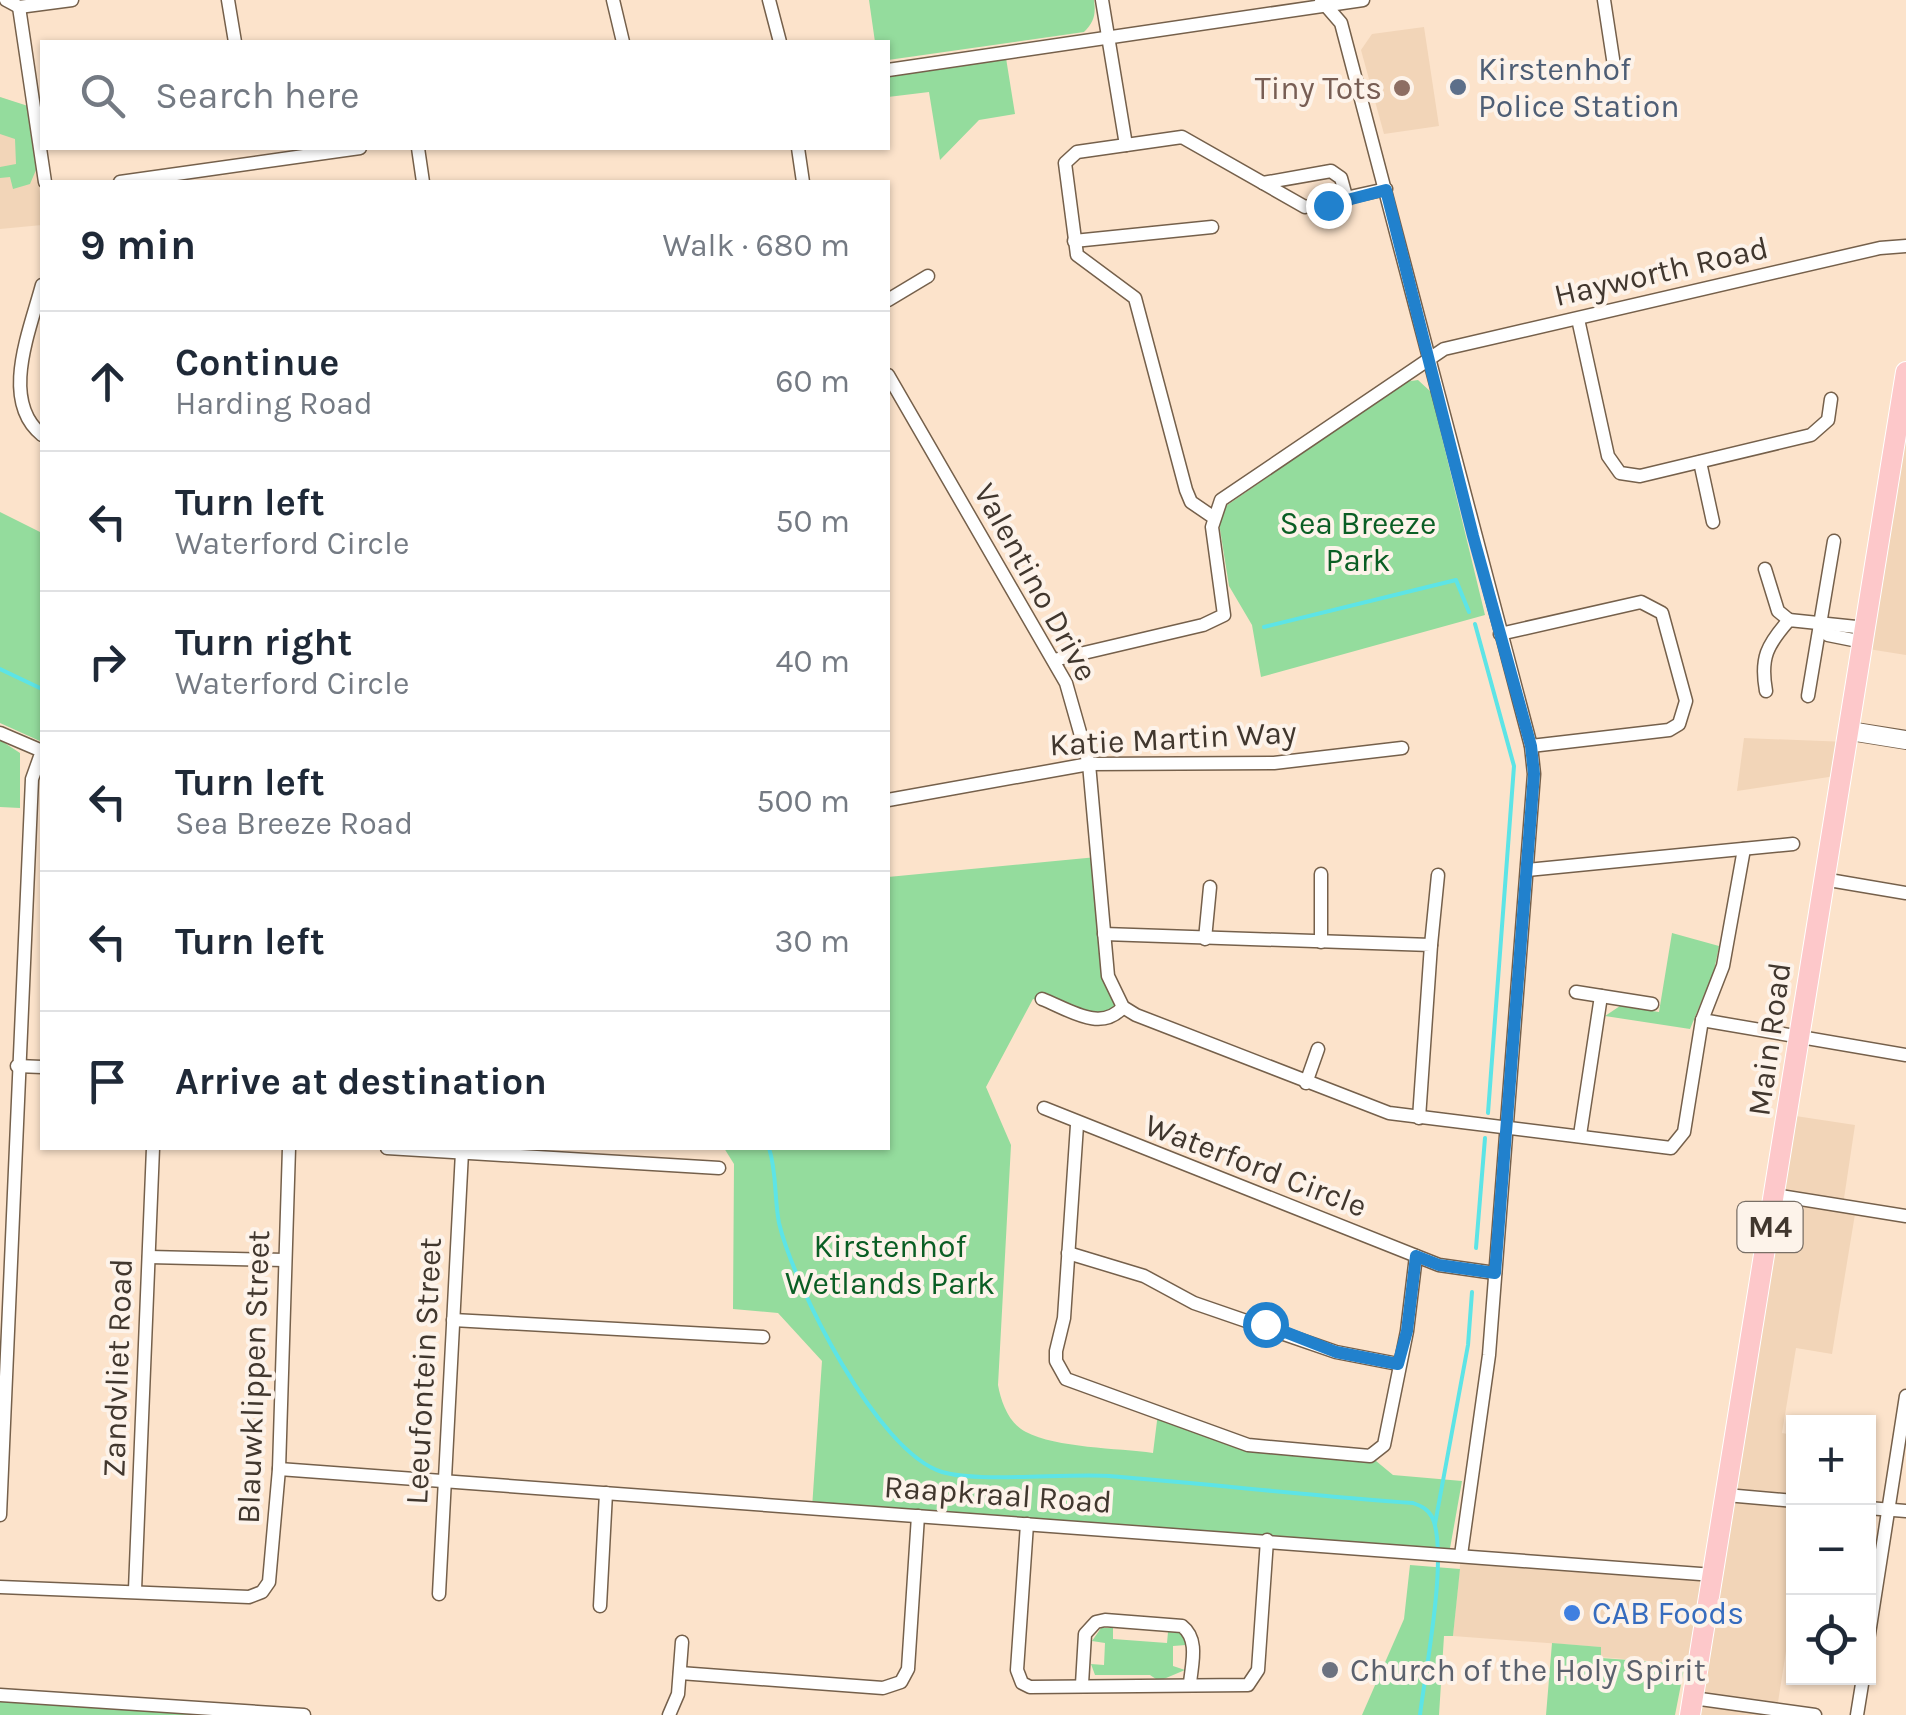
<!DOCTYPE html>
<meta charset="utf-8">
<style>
:root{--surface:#fff;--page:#f6f6f7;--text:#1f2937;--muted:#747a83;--line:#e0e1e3}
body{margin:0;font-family:Karla,sans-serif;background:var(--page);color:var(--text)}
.controls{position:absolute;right:30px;bottom:30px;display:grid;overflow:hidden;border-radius:0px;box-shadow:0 2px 8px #0004}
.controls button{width:90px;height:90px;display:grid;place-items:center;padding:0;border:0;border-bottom:2px solid var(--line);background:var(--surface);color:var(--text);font:50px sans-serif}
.stop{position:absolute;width:30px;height:30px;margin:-22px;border:8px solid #2181cd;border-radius:50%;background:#fff}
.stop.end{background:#2181cd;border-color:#fff;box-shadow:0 2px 10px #0008}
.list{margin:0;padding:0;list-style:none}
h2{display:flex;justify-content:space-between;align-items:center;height:130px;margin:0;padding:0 40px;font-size:42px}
h2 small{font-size:32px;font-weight:400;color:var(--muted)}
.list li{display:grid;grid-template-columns:65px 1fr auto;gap:30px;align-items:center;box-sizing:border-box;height:140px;padding:0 40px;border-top:2px solid var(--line)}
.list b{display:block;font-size:38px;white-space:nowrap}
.list p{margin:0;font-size:32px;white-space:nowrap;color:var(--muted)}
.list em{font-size:32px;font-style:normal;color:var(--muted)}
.icon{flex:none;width:55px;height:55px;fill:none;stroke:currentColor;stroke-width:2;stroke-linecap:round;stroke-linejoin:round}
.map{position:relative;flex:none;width:1906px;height:1715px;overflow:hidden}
.search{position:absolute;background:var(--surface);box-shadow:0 2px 8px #0004;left:40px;top:40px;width:850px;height:110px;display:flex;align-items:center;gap:25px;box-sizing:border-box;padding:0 35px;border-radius:0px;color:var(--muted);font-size:38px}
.panel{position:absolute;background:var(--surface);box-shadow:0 2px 8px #0004;left:40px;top:180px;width:850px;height:970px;border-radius:0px}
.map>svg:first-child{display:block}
.built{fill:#f2d5b8}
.green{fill:#94dc9d}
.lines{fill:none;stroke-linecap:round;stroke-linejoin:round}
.stream{stroke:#5de4e6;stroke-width:4}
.street-casing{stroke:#75604b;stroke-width:15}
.secondary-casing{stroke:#75604b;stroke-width:20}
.primary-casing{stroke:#fff;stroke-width:22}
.street{stroke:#fff;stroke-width:12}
.secondary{stroke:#fff;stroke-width:18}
.primary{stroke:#fdc8ca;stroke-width:20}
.route{stroke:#2181cd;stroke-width:12}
.service-dot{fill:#5c6f8a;stroke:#fdf3ea;stroke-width:4}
.education-dot{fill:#8d6e63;stroke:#fdf3ea;stroke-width:4}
.shop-dot{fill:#3f7fe0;stroke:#fdf3ea;stroke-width:4}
.worship-dot{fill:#6b7280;stroke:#fdf3ea;stroke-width:4}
.labels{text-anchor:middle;stroke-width:8;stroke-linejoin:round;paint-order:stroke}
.shield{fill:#fdf3ea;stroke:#796f66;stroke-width:2.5}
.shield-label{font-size:30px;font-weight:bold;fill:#41372e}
.service-label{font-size:32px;fill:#4e5e75;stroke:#fdf3ea;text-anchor:start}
.education-label{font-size:32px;fill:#785e54;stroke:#fdf3ea;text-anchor:end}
.street-label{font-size:32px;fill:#41372e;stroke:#fdf3ea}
.park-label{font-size:32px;fill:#0a5e24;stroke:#fdf3ea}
.shop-label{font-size:32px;fill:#366cbe;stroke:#fdf3ea;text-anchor:start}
.worship-label{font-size:32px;fill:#5b616d;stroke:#fdf3ea;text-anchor:start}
</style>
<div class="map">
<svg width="1906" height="1715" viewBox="0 0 1906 1715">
<rect width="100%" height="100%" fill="#fce3cb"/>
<g class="built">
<path d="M1424,27L1439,126L1384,134L1361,50L1372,34Z"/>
<path d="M0,97L34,109L42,225L0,229Z"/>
<path d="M1906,372V655L1862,648Z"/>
<path d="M1744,738L1848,742L1842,775L1737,791Z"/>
<path d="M1789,1115L1855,1125L1843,1205L1856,1208L1832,1354L1796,1348L1782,1433L1793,1435L1794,1600L1776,1715H1690L1698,1665L1600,1657L1601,1647L1453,1636L1461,1555L1714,1575Z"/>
</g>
<g class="green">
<path d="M869,0H1094C1096,15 1094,22 1084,32L888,60V42H875Z"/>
<path d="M1006,58L1015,114L979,120L940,160L929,92L888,97V75Z"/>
<path d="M0,97L28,106L36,170L30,184L13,189L10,177L0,178V167L16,164L15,139L0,134Z"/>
<path d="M1418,380L1431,392L1485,615L1261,677L1252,625L1229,586L1219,523L1223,508L1404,382Z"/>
<path d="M0,512L42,533V742L0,723Z"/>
<path d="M0,740L20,753V808L0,807Z"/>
<path d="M1097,857L1108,976L1123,1007L1108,1020L1033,999L986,1087L1011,1145L998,1385C1001,1402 1009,1424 1026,1432C1056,1448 1118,1448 1153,1453L1158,1413L1248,1445L1370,1456L1393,1475L1462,1481L1449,1554L812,1508L822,1361L778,1313L733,1309L734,1164L724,1148H888V877Z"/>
<path d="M1672,933L1719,946L1714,971L1690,1029L1605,1016L1620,1006L1659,1012Z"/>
<path d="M1410,1565L1460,1569L1453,1636H1444L1439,1715H1362L1404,1619Z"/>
<path d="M1101,1628H1113V1639L1167,1643L1168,1632L1182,1633L1186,1645L1173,1646V1666L1185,1670L1159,1681L1150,1675H1095L1091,1664L1104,1665L1105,1643L1092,1641Z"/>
<path d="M1552,1643L1601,1647V1658L1685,1664L1675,1715H1546Z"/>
<path d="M0,1695L233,1715H0Z"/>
</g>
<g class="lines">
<g class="stream">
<path d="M1475,624L1514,766L1488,1113"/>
<path d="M1264,627L1456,580L1469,612"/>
<path d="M0,669L42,689"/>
<path d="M769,1148C777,1173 774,1197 779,1223C794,1286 877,1452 942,1472C980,1483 1065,1473 1109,1476C1211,1484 1312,1496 1413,1503C1421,1506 1428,1509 1432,1517C1449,1552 1425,1673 1420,1715"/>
<path d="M1476,1248L1485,1138"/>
<path d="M1435,1524L1468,1345L1472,1292"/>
</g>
<defs>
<g id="street">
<path d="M6,0L19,7L72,0"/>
<path d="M228,0L235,42"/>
<path d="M613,0L623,42"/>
<path d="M769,0L780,42"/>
<path d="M1102,0L1126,145"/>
<path d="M1321,0L1341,23L1531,746L1534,774L1489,1355L1461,1555"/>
<path d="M1604,0L1615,72"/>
<path d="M19,7L45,182"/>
<path d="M888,70L1363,0"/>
<path d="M418,148L423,182"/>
<path d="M798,148L803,182"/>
<path d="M120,182L360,148"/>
<path d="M1263,183L1331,171L1341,178L1347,200"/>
<path d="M1074,241L1212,227"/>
<path d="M42,285C29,333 0,401 42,435"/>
<path d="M888,300L928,276"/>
<path d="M1578,319L1608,456L1620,473L1640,476L1811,435L1828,420L1831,399"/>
<path d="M888,375L1066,683L1089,764L1108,976L1123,1007L1136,1015L1389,1113L1671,1148L1684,1132L1702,1020L1723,966L1744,849"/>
<path d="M1700,462L1713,522"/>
<path d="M1213,517L1191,502L1186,490L1135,298L1077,255L1065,163L1077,152L1182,137L1305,207L1386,189"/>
<path d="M1765,569L1778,611L1789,620"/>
<path d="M1821,627L1828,635L1863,642"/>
<path d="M1500,634L1641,602L1662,613L1686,701L1679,724L1669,730L1531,746"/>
<path d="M1054,660L1203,625L1224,615L1212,527L1221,500L1444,349L1880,248L1906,246"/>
<path d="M1766,691C1760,658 1767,645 1789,620L1866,628"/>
<path d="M1808,696L1834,541"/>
<path d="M0,733L42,751L32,779L0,1515"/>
<path d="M888,800L1089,764L1274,763L1402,748"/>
<path d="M1527,870L1793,844"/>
<path d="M1823,879L1906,893"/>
<path d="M1104,934L1431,945L1419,1118"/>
<path d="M1205,939L1210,887"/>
<path d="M1321,942V874"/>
<path d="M1431,945L1438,875"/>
<path d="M1576,992L1652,1004"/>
<path d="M1042,999C1068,1009 1101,1033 1123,1007"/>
<path d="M1702,1020L1906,1055"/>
<path d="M17,1066L42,1067"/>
<path d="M1306,1083L1318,1049"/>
<path d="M1044,1108L1439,1265L1495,1273"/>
<path d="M1077,1125L1064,1318L1056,1351V1361L1066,1379L1248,1445L1370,1456L1384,1445L1407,1331L1416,1256"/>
<path d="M1580,1135L1601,996"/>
<path d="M387,1148L719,1168"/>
<path d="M1775,1195L1906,1216"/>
<path d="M1068,1253L1144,1276L1194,1303L1336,1352L1398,1364"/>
<path d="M149,1257L284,1260"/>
<path d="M453,1320L763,1337"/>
<path d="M279,1469L1714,1575"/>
<path d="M1726,1495L1794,1501"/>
<path d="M1868,1508L1906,1511"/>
<path d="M1027,1524L1017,1670L1022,1683L1030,1687L1248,1685L1258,1670L1267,1540"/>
<path d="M0,1587L249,1597L262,1592L269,1582L279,1469L289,1148"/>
<path d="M135,1590L153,1148"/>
<path d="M439,1594L462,1152"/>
<path d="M600,1606L606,1493"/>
<path d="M1868,1640L1906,1396"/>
<path d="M680,1673L883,1688L901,1682L908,1669L918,1516"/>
<path d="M1082,1684L1085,1634L1096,1622L1105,1620L1182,1626C1199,1639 1192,1663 1190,1683"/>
<path d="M0,1695L304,1715"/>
<path d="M1693,1698L1815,1715"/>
<path d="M669,1715L678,1694L682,1642"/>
<path d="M1857,1715L1863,1678"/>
</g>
<path id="secondary" d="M1850,731L1906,740"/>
<path id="primary" d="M1690,1715L1906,372"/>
</defs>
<use href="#street" class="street-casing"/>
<use href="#secondary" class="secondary-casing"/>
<use href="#primary" class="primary-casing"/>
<use href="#street" class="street"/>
<use href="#secondary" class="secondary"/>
<use href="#primary" class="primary"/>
</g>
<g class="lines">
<path class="route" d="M1265,1324L1336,1352L1398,1364L1407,1331L1416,1256L1439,1265L1495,1273L1534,774L1531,746L1473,536L1386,190L1328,205"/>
</g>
<circle class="service-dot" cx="1458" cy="87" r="10"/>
<circle class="education-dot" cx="1402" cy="88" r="10"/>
<circle class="shop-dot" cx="1572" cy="1613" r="10"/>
<circle class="worship-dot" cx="1330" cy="1670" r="10"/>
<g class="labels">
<rect class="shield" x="1737.5" y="1202" width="65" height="50" rx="8"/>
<g class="shield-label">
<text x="1770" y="1237">M4</text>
</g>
<g class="service-label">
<text x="1478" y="80">Kirstenhof<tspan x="1478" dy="37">Police Station</tspan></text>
</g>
<g class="education-label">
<text x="1382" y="99">Tiny Tots</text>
</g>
<g class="street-label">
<text transform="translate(1661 271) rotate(-13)" y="11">Hayworth Road</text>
<text transform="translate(1036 582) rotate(61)" y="11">Valentino Drive</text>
<text transform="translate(1173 738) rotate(-3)" y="11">Katie Martin Way</text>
<text transform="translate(1769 1039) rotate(-82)" y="11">Main Road</text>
<text transform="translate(1256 1165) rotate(21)" y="11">Waterford Circle</text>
<text transform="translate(117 1368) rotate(-88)" y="11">Zandvliet Road</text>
<text transform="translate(423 1371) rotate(-87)" y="11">Leeufontein Street</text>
<text transform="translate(253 1377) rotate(-88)" y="11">Blauwklippen Street</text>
<text transform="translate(998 1494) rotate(4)" y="11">Raapkraal Road</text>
</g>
<g class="park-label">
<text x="1358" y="534">Sea Breeze<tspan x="1358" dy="37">Park</tspan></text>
<text x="890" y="1257">Kirstenhof<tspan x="890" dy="37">Wetlands Park</tspan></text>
</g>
<g class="shop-label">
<text x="1592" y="1624">CAB Foods</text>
</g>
<g class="worship-label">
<text x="1350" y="1681">Church of the Holy Spirit</text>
</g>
</g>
</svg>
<div class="controls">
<button>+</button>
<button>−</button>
<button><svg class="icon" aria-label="locate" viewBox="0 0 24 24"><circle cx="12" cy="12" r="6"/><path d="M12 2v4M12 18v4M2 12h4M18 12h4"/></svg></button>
</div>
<div class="stop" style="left:1265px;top:1324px"></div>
<div class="stop end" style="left:1328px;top:205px"></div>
<div class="search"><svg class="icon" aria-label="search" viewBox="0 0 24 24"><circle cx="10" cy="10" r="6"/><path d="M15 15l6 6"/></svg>Search here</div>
<section class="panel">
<h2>9 min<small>Walk · 680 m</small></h2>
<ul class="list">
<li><svg class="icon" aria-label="ahead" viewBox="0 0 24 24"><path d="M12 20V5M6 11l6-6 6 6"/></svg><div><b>Continue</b><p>Harding Road</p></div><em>60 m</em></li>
<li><svg class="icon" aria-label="left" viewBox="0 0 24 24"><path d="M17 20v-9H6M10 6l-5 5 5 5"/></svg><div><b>Turn left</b><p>Waterford Circle</p></div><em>50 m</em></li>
<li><svg class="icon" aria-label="right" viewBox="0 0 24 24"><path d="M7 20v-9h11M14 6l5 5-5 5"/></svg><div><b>Turn right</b><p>Waterford Circle</p></div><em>40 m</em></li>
<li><svg class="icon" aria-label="left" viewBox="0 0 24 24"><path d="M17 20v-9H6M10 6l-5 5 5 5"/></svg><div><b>Turn left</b><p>Sea Breeze Road</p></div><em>500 m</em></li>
<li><svg class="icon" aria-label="left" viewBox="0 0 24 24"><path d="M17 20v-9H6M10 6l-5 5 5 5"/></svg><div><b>Turn left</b></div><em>30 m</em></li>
<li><svg class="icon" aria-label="arrive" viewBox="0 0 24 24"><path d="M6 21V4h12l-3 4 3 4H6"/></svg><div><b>Arrive at destination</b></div></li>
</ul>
</section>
</div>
